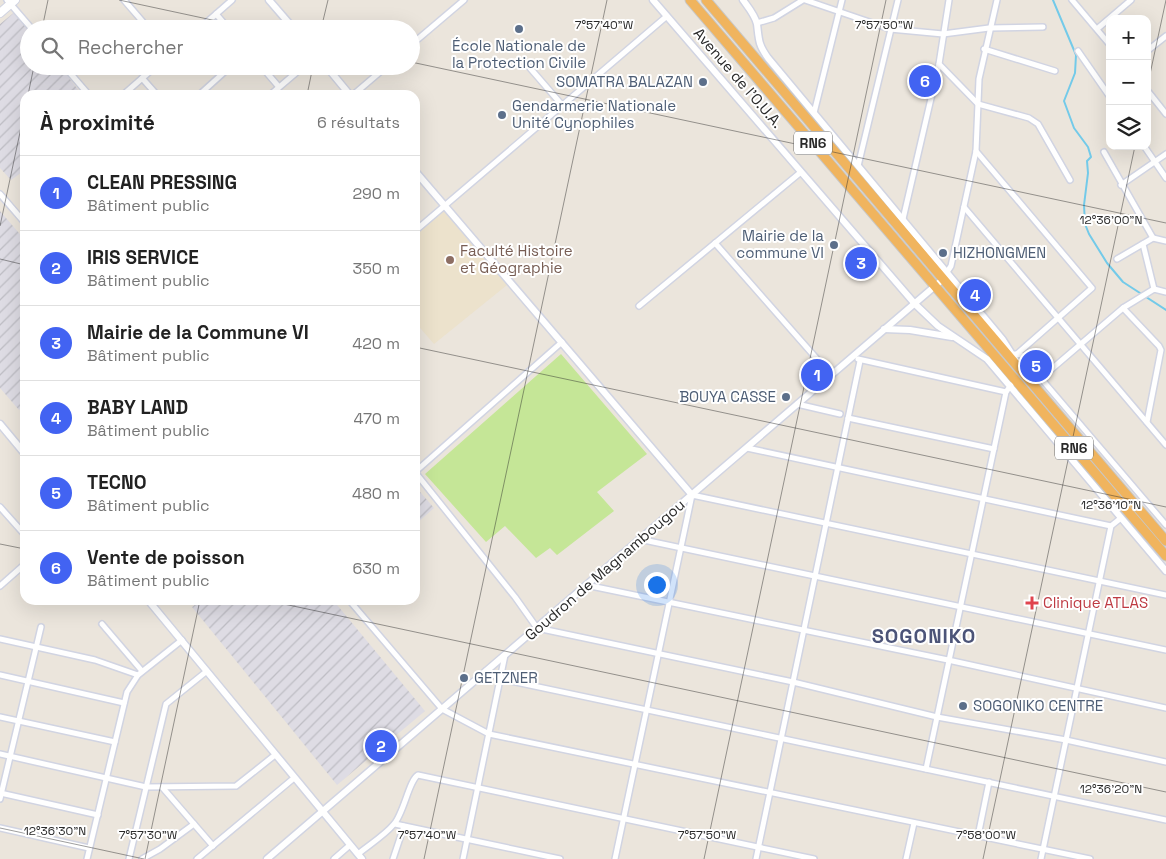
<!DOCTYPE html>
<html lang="fr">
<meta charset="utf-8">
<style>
:root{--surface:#fff;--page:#f6f6f6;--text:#222;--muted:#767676;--line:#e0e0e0;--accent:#4263f2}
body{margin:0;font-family:"Space Grotesk",sans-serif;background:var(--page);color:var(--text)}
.controls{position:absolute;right:15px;top:15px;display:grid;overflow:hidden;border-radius:10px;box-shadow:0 5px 20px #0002}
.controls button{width:45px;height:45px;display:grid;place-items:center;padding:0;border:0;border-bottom:1px solid var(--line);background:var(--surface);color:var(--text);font:25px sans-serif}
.you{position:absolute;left:656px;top:584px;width:18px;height:18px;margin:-12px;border:4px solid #fff;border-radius:50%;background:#1a73e8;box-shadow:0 0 0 8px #1a73e833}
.badge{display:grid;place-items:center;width:32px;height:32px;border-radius:50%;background:var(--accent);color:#fff;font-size:16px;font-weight:700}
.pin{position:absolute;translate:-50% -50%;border:2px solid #fff;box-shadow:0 1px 5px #0006}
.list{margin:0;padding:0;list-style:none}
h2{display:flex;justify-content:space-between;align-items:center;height:65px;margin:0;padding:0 20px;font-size:21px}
h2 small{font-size:16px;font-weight:400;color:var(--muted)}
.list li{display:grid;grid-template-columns:32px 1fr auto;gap:15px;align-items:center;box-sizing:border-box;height:75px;padding:0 20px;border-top:1px solid var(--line)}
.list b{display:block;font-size:19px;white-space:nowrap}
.list p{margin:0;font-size:16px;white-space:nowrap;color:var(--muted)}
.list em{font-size:16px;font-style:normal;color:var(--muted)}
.icon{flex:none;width:28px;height:28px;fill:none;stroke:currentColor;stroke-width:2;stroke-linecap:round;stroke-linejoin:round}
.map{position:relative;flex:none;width:1166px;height:859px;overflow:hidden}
.search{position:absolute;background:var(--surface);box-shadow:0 5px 20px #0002;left:20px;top:20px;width:400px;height:55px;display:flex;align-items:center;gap:12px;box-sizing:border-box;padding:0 18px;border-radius:28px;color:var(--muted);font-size:19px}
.panel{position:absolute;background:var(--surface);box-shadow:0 5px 20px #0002;left:20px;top:90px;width:400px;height:515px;border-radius:15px}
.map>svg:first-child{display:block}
.industrial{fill:url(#industrial-furrows)}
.education{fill:#ece2cc}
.pitch{fill:#c5e697}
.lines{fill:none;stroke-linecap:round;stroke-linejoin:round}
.stream{stroke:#73cae9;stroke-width:2}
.minor-casing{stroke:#d1d4e2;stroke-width:8}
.tertiary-casing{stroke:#d1d4e2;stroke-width:9}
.secondary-casing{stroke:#d1d4e2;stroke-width:10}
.trunk-casing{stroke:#c7c7c7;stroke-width:11}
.minor{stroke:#fff;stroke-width:5}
.tertiary{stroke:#fff;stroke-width:6}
.secondary{stroke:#fff;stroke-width:8}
.trunk{stroke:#f0b45e;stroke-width:9}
.ticks{fill:none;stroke:#292929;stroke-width:1;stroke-opacity:0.45}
.service-dot{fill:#5c6f8a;stroke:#fff;stroke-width:2}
.education-dot{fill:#8d6e63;stroke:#fff;stroke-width:2}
.health-dot{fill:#e0444e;stroke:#fff;stroke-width:2}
.labels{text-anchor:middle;stroke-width:4;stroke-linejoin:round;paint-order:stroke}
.shield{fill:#fff;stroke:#696969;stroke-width:1}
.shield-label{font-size:14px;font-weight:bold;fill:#292929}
.service-label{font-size:15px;fill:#4e5e75;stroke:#fff;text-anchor:start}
.street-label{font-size:15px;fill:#292929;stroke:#fff}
.education-label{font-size:15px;fill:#785e54;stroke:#fff;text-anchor:start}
.health-label{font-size:15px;fill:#be3a42;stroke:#fff;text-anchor:start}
.district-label{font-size:20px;font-weight:bold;letter-spacing:1px;fill:#4c5478;stroke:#fff}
.ticks-label{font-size:12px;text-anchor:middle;fill:#292929;stroke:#fff;stroke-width:4;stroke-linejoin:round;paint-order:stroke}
</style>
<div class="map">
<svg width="1166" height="859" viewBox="0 0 1166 859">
<defs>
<pattern id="industrial-furrows" width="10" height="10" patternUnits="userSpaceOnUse" patternTransform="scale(1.25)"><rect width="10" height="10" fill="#dedce4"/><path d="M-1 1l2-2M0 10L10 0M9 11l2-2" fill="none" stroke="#bebdc4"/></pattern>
</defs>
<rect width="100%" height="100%" fill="#ebe5dc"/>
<g class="industrial">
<path d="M17,10L29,29V66H60L82,95H25V170L11,180L0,168V24Z"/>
<path d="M0,211L25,240V412L21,408L19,410L0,388Z"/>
<path d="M415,486L434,508L415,525Z"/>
<path d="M201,600H333L425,711L337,785L192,607Z"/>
</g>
<path class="education" d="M443,210L507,285L434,344L415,322V235Z"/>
<path class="pitch" d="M561,354L647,454L597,492L614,511L557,555L550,548L536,558L505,526L486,542L425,474Z"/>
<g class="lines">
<path class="stream" d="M1053,0L1076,55L1075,73L1064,101L1074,128L1088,147L1091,157L1087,161L1088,173L1084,205L1085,224L1089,234L1107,263L1123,282L1166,310"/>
<defs>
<g id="minor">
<path d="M7,0L32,29"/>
<path d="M124,0L149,29"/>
<path d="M805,0L890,29L943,34L989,28L1043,27"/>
<path d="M949,0L939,64L978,104L1029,118L1038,124L1070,180"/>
<path d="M1072,0L1110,45"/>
<path d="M216,14L229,29"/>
<path d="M757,23L774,18L803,0"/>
<path d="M199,29L232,0"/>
<path d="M1097,29L1131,0"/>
<path d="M411,45L464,0"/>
<path d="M984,49L1055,71"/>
<path d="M1078,51L1110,97"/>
<path d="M1147,51L1166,36"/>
<path d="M64,66L89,95"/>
<path d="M261,66L279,87"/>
<path d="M530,68L562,105"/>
<path d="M142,78L157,95"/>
<path d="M1147,90L1166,114"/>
<path d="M123,95L156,66"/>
<path d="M199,95L231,66"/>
<path d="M270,95L304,66"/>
<path d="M353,95L387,66"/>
<path d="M814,113L842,0"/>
<path d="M1144,146L1166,178"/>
<path d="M976,151L1092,288L1017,354"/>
<path d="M1104,152L1153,238"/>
<path d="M858,166L898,0"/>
<path d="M1121,185L1166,154"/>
<path d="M0,194L25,223"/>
<path d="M964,207L1166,445"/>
<path d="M903,219L939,64"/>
<path d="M415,231L667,16"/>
<path d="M715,243L831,375"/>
<path d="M1143,244L1154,289"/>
<path d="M1117,259L1153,238L1166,241"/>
<path d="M945,275L951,266L976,151L979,79L997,0"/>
<path d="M639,306L801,172"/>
<path d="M1123,308L1159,346L1161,350L1147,422"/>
<path d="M1015,354L1021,355L1166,525"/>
<path d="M858,359L1006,392"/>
<path d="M1040,379L1123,308L1154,289L1166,292"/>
<path d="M797,404L840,414"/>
<path d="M848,418L994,449"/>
<path d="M747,448L1111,526"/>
<path d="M415,472L515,597L537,628L793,682L937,717L1066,740L1166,762"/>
<path d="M415,472L562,342"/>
<path d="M0,507L25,535"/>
<path d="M639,539L1166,650"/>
<path d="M586,585L948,660L1166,708"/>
<path d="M0,586L25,564"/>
<path d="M349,600L442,709L489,734L1090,859"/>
<path d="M102,624L142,671"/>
<path d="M0,639L95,660L138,675"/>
<path d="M486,671L501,679L1166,820"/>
<path d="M0,675L124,703"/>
<path d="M0,717L115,742"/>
<path d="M0,754L146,787L236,786L275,755"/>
<path d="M926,769L1006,392L1011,385"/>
<path d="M162,787L213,846"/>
<path d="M0,793L98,815"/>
<path d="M0,799L41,627"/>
<path d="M395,824L560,859"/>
<path d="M0,828L89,848"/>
<path d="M978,836L989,782"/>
<path d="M358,854C369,845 385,835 394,824C404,813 409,780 418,775L814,859"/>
<path d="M87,859L127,692L138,675L182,640"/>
<path d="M129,859L166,704L207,671"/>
<path d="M142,859L160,849L194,824"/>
<path d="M197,859L294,778"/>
<path d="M334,859L350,845"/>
<path d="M393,859L404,826"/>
<path d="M463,859L505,655"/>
<path d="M615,859L692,495L1166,595"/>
<path d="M756,859L860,361"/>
<path d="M906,859L914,823"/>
<path d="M1041,859L1111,526L1121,518"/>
</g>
<g id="tertiary">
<path d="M269,0L294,29"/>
<path d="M653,0L915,304L938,326L987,359L1166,571"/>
<path d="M743,0C748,7 755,15 757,24C759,40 758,44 768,58L1003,340L1017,362"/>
<path d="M326,66L350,95"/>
<path d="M415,171L692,495"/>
<path d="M884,329L910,330L952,337"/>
<path d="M0,424L25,454"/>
<path d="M148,600L362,859"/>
<path d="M267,859L942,280"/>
</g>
<path id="secondary" d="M0,13L15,0"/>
<g id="trunk">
<path d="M690,0L1166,556"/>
<path d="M706,0L1166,541"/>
</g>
</defs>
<use href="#minor" class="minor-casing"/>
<use href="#tertiary" class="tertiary-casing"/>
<use href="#secondary" class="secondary-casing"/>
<use href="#trunk" class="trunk-casing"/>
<use href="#minor" class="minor"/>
<use href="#tertiary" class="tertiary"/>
<use href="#secondary" class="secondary"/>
<use href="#trunk" class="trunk"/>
</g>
<path class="ticks" d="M119,0L254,29M42,29L48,0M321,29L328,0M411,62L1166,223M1147,88L1166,0M28,95L34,66M307,95L313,66M0,226L25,109M0,259L25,265M415,347L1166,507M0,544L25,549M265,600L1166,792M0,828L144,859M145,859L200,600M424,859L607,0M704,859L886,0M983,859L1135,146"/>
<g class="service-dot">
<circle cx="519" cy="29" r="5"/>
<circle cx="703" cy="82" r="5"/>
<circle cx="502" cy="115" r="5"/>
<circle cx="834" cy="245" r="5"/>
<circle cx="943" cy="253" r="5"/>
<circle cx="786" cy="397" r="5"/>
<circle cx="464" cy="678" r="5"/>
<circle cx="963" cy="706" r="5"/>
</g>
<circle class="education-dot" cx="450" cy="260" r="5"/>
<path class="health-dot" d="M1029.5 595.5h5v5h5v5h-5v5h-5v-5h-5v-5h5z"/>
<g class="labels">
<g class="shield">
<rect x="794" y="131.5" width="38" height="23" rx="4"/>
<rect x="1055" y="436.5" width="38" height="23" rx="4"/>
</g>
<g class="shield-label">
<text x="813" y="148">RN6</text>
<text x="1074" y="453">RN6</text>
</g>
<g class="service-label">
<text x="519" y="51" text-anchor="middle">École Nationale de<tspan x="519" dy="17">la Protection Civile</tspan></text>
<text x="693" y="87" text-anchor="end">SOMATRA BALAZAN</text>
<text x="512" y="111">Gendarmerie Nationale<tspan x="512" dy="17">Unité Cynophiles</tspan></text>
<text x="824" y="241" text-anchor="end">Mairie de la<tspan x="824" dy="17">commune VI</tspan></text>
<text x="953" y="258">HIZHONGMEN</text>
<text x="776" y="402" text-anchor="end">BOUYA CASSE</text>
<text x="474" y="683">GETZNER</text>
<text x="973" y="711">SOGONIKO CENTRE</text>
</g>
<g class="street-label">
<text transform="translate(738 78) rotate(49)" y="5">Avenue de l'O.U.A.</text>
<text transform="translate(605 570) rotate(-41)" y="5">Goudron de Magnambougou</text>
</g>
<g class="education-label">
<text x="460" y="256">Faculté Histoire<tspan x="460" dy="17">et Géographie</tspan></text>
</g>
<g class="health-label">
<text x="1043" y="608">Clinique ATLAS</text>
</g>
<g class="district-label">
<text x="924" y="643">SOGONIKO</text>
</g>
</g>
<g class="ticks-label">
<text x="604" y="29">7°57'40"W</text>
<text x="884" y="29">7°57'50"W</text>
<text x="1111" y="224">12°36'00"N</text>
<text x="1111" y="509">12°36'10"N</text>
<text x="1111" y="793">12°36'20"N</text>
<text x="55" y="835">12°36'30"N</text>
<text x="148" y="839">7°57'30"W</text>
<text x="427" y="839">7°57'40"W</text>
<text x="707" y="839">7°57'50"W</text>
<text x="986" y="839">7°58'00"W</text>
</g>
</svg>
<div class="controls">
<button>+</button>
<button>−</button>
<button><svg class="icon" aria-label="layers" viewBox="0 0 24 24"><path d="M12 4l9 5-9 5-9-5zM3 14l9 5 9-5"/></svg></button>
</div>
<div class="you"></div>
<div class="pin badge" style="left:817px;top:375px">1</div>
<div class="pin badge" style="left:381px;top:746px">2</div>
<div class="pin badge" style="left:861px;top:263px">3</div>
<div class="pin badge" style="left:975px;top:295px">4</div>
<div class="pin badge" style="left:1036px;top:366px">5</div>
<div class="pin badge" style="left:925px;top:81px">6</div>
<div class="search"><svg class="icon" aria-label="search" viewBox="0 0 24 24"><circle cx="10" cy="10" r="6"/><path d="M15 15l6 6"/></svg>Rechercher</div>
<section class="panel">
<h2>À proximité<small>6 résultats</small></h2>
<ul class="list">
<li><span class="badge">1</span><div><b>CLEAN PRESSING</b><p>Bâtiment public</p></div><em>290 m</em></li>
<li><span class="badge">2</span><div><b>IRIS SERVICE</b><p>Bâtiment public</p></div><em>350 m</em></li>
<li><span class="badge">3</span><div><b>Mairie de la Commune VI</b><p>Bâtiment public</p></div><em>420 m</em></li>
<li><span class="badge">4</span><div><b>BABY LAND</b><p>Bâtiment public</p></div><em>470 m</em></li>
<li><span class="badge">5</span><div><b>TECNO</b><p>Bâtiment public</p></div><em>480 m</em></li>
<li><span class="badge">6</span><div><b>Vente de poisson</b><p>Bâtiment public</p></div><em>630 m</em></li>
</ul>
</section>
</div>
